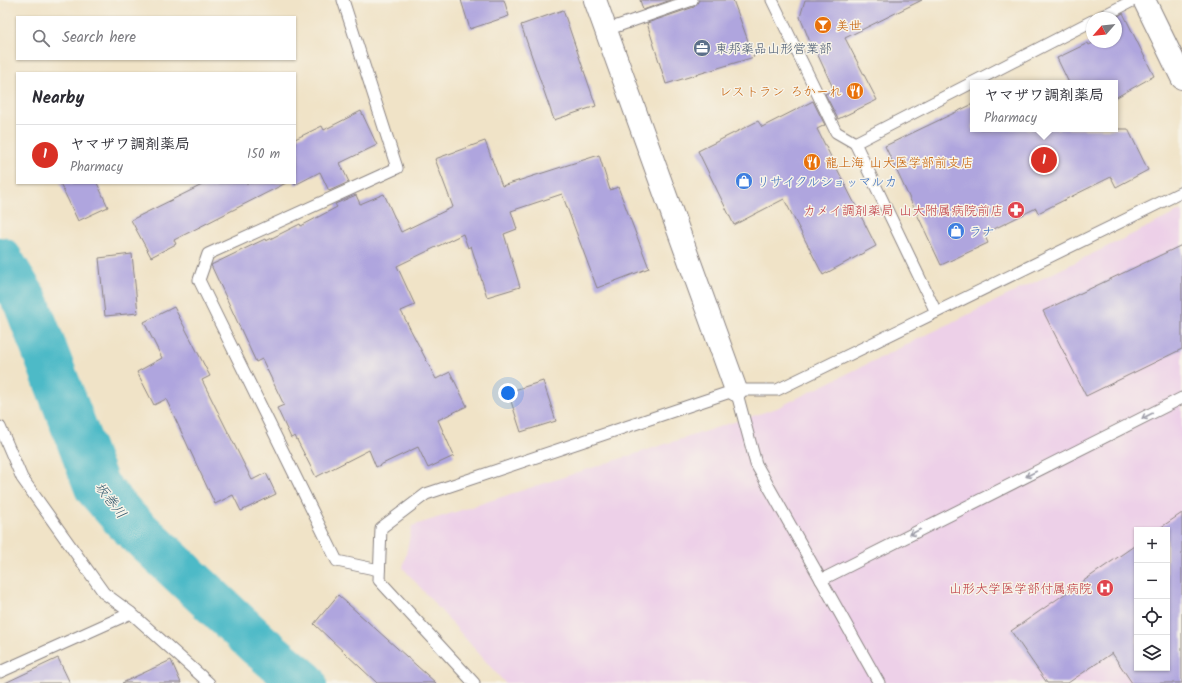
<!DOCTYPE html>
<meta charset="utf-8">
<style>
:root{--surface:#fff;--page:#f2f2f3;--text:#2b2b33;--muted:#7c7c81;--line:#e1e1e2;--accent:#d93025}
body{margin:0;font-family:Kalam,"Klee One",sans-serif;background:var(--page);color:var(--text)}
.controls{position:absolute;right:12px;bottom:12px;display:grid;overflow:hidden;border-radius:0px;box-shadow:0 1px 3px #0004}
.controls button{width:36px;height:36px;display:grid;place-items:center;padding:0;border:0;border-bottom:1px solid var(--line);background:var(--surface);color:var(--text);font:20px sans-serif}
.compass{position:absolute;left:1086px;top:12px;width:36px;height:36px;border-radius:50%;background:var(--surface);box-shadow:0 1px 3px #0004;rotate:242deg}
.you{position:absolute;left:508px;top:393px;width:14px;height:14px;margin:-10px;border:3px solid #fff;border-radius:50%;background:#1a73e8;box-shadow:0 0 0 6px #1a73e833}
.badge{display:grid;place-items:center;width:26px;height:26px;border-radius:50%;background:var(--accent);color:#fff;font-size:13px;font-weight:700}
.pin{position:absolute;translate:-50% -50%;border:2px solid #fff;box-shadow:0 1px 4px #0006}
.popup{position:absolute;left:970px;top:80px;width:148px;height:52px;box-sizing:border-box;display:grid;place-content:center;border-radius:0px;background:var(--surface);filter:drop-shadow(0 1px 3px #0005);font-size:13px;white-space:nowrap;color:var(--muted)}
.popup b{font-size:15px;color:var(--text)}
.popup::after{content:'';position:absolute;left:50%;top:100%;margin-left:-8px;border:8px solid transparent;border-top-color:var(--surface)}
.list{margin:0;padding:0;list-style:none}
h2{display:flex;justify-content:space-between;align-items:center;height:52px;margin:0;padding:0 16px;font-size:17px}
h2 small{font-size:13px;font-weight:400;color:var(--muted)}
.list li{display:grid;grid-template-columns:26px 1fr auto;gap:12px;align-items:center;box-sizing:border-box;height:60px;padding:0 16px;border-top:1px solid var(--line)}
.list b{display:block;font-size:15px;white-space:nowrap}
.list p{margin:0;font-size:13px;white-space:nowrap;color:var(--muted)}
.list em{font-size:13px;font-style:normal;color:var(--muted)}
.icon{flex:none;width:22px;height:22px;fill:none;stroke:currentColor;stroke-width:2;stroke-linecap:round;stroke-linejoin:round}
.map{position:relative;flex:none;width:1182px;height:683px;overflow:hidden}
.search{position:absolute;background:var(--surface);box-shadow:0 1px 3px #0004;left:16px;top:16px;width:280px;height:44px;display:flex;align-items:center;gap:10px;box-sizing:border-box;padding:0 14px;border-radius:0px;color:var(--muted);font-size:15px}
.panel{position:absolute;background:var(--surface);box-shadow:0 1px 3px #0004;left:16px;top:72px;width:280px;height:112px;border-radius:0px}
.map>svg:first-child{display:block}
.built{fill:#edd0e8;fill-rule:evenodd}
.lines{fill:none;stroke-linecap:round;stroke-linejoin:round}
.river{stroke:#4dbac7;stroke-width:46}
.building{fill:#afa5de}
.lane-casing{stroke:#898281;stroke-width:13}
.street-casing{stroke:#898281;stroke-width:24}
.secondary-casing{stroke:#898281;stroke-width:24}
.lane{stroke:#fff;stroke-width:11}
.street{stroke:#fff;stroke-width:22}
.secondary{stroke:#fff;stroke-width:22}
.oneway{stroke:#9c9ca7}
.labels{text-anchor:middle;stroke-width:3;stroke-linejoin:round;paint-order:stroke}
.food-label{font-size:13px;fill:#c56008;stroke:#f7f3e8;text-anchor:start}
.service-label{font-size:13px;fill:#4e5e75;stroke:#f7f3e8;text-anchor:start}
.shop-label{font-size:13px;fill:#366cbe;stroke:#f7f3e8;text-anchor:start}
.health-label{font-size:13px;fill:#be3a42;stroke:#f7f3e8;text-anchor:end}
.water-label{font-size:14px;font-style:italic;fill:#31576c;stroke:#f7f3e8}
</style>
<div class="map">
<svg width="1182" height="683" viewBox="0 0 1182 683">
<rect width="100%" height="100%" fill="#f7f3e8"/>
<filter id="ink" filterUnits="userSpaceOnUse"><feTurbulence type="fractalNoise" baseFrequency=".025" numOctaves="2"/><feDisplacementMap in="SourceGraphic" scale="8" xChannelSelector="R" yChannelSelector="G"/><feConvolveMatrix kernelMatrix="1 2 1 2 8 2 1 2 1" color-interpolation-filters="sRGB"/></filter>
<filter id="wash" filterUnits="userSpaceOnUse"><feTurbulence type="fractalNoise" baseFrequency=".012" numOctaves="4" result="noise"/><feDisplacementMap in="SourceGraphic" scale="16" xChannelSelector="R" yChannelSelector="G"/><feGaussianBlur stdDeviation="0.9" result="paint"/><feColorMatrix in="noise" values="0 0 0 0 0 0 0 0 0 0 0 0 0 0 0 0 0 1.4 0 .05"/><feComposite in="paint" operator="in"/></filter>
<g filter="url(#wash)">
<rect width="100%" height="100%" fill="#f0e3c7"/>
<path class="built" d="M1182,210V683H505L403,568L412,526L777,408ZM1137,530H1167V668H1137Z"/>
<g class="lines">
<path class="river" d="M0,260L26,302L97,487L126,520L258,644L304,683"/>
</g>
<g id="blocks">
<g class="building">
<path d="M461,0H504L509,16L470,29Z"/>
<path d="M640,0H671L643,10Z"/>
<path d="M699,0H733L754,57L666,84L647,23L694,7Z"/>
<path d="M805,0H922L845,38L877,100L838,119L825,94L834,90L816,51L814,52L800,17Z"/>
<path d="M563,10L596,106L554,120L521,25Z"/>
<path d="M1123,13L1154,76L1115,98V83H1069L1057,58L1088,43L1089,45L1095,42H1116L1115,18Z"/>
<path d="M813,101L825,125L817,129L876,246L823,275L784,199L734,225L698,151L758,121L762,127Z"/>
<path d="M973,104V129H1128L1148,170L1116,187L1111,177L1038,213L1036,208L984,234L988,243L941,265L885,146Z"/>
<path d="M361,111L377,145L340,163L349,182L329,191L320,172L295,185V139L322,126L324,130Z"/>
<path d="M485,141L502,186L599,155L610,190L618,187L649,268L597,288L562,194L511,211L517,229L504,234L520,287L487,297L471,246L468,248L463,234L397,266L415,305L401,311L436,379L450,372L467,406L438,420L454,456L428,468L418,447L376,467L369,450L316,477L295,436L291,438L277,408L284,405L262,359L256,362L211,265L265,239L266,241L300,224L301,226L337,207L335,204L356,195L360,204L384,194L401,232L453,207L435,159Z"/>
<path d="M60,183H97L108,207L78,221Z"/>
<path d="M206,183H286L174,240L176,244L151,257L131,220Z"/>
<path d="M1182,245V349L1086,396L1043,311Z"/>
<path d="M132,254L138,313L105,316L99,258Z"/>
<path d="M174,307L210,376L202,380L252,480L266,473L276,494L241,511L233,495L215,504L166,399L154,405L137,372L162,358L144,322Z"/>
<path d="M543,381L556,421L521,432L508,392Z"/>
<path d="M1182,513V683H1132L1112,653L1068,683H1047L1011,631L1137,544V668H1167V530H1157Z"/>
<path d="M338,595L436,683H377L314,624Z"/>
<path d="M58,658L70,683H5Z"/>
<path d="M171,660L181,683H122Z"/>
</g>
</g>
</g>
<g filter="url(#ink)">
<use href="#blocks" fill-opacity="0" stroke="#898281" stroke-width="1"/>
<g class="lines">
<defs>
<g id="lane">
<path d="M343,0L397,168L208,254L199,280L337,561L379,570"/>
<path d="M772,0L836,132L855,143"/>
<path d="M1099,18L1134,0"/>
<path d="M606,30L692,0"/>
<path d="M936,312L855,143L1092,21"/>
<path d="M736,390L756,464L879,683"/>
<path d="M0,427L22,478L104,593L131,613L209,683"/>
<path d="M821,580L1182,398"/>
<path d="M0,672L131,613"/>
<path d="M474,683L379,580L381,528L426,494L736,390H777L1182,192"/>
</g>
<path id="street" d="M1144,0L1182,78"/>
<path id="secondary" d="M595,0L736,390"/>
</defs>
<use href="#lane" class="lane-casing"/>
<use href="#street" class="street-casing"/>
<use href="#secondary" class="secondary-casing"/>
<use href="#lane" class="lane"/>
<use href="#street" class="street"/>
<use href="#secondary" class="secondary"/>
</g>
<defs><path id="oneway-shaft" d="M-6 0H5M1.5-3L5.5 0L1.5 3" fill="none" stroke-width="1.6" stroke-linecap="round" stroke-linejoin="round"/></defs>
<g class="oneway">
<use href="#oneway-shaft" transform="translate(1147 416) rotate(153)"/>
<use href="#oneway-shaft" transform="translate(1031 474) rotate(153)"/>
<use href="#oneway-shaft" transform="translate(915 532) rotate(153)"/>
</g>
</g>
<defs>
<symbol id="bar-disc" viewBox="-11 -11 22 22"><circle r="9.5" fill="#e8710a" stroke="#f7f3e8"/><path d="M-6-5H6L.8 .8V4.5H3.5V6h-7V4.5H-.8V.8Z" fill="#fff"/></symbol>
<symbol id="office-disc" viewBox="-11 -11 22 22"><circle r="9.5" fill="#5c6f8a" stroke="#f7f3e8"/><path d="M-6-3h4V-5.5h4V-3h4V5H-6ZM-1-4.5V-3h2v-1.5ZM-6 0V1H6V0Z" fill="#fff"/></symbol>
<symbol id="restaurant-disc" viewBox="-11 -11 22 22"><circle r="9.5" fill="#e8710a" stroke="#f7f3e8"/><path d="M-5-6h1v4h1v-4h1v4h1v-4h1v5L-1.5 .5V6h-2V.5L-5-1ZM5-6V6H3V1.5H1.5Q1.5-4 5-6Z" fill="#fff"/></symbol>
<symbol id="shop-disc" viewBox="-11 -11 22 22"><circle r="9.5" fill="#3f7fe0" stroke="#f7f3e8"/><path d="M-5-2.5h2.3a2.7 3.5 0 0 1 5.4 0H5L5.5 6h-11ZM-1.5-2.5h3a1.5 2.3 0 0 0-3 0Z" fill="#fff"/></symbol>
<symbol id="pharmacy-disc" viewBox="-11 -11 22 22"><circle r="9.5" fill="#e0444e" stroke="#f7f3e8"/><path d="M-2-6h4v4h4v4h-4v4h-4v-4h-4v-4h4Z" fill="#fff"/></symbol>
<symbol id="hospital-disc" viewBox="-11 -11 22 22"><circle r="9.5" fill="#e0444e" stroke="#f7f3e8"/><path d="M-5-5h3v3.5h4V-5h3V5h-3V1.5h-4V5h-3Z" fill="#fff"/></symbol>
</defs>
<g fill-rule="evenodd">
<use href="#bar-disc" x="813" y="15" width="20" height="20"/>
<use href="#office-disc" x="692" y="38" width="20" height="20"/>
<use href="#restaurant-disc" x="845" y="81" width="20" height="20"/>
<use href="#restaurant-disc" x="802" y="152" width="20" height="20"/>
<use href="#shop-disc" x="734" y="171" width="20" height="20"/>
<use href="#pharmacy-disc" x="1006" y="200" width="20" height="20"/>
<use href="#shop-disc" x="946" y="221" width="20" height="20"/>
<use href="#hospital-disc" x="1095" y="578" width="20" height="20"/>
</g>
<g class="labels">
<g class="food-label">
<text x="836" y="30">美世</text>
<text x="842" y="96" text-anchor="end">レストラン ろかーれ</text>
<text x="825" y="167">龍上海 山大医学部前支店</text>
</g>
<g class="service-label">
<text x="715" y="53">東邦薬品山形営業部</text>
</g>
<g class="shop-label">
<text x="757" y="186">リサイクルショッマルカ</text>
<text x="969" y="236">ラナ</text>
</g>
<g class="health-label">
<text x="1003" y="215">カメイ調剤薬局 山大附属病院前店</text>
<text x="1092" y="593">山形大学医学部付属病院</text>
</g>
<g class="water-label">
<text transform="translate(111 500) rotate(52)" y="5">坂巻川</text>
</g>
</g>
</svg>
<div class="controls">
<button>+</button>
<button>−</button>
<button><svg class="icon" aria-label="locate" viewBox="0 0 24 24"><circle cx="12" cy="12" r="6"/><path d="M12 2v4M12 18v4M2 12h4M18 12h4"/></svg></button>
<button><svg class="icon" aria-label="layers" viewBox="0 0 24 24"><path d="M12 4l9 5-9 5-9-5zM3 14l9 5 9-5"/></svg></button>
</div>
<svg class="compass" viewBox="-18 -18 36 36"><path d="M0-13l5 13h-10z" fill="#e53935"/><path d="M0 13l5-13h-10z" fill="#7c7c81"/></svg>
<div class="you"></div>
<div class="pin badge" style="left:1044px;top:160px">1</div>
<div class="popup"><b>ヤマザワ調剤薬局</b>Pharmacy</div>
<div class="search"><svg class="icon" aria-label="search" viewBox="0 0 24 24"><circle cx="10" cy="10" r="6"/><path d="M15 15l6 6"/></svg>Search here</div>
<section class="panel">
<h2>Nearby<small></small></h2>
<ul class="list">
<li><span class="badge">1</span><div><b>ヤマザワ調剤薬局</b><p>Pharmacy</p></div><em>150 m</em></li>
</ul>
</section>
</div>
